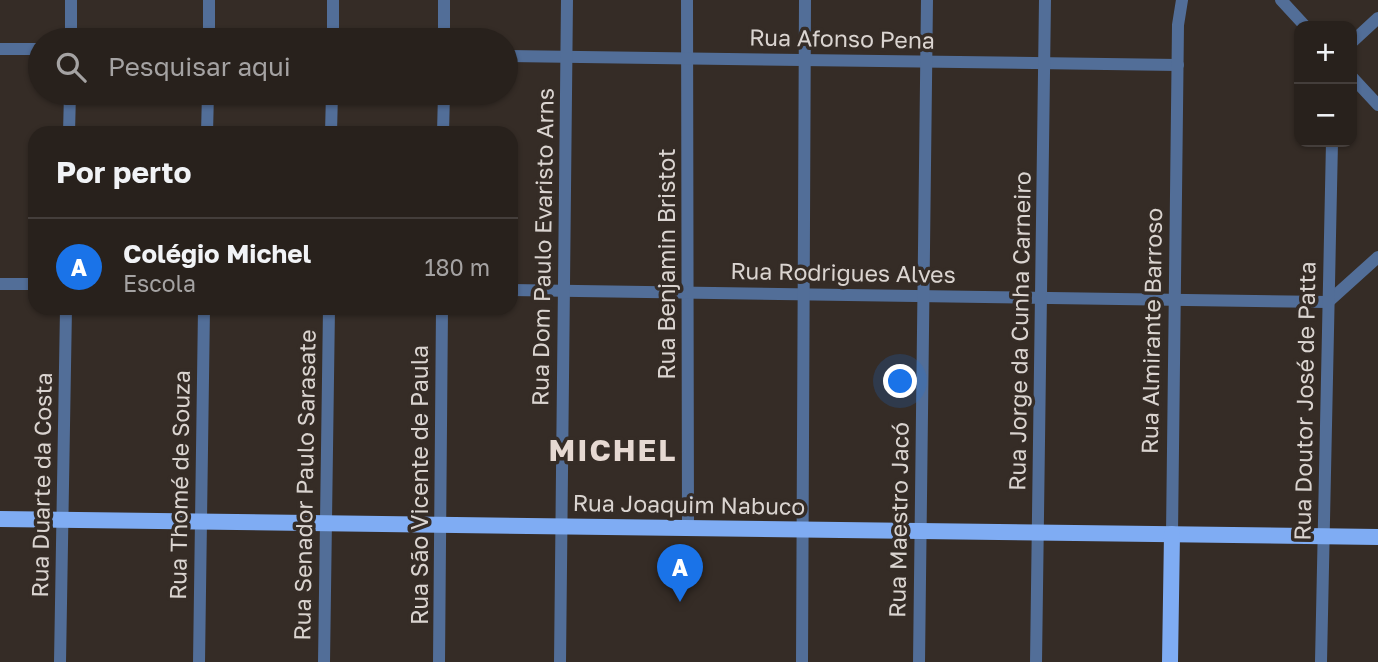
<!DOCTYPE html>
<html lang="pt">
<meta charset="utf-8">
<style>
:root{--surface:#28211c;--page:#302925;--text:#f1f3f6;--muted:#a5a3a3;--line:#443e3b;--accent:#1a73e8}
body{margin:0;font-family:"Golos Text",sans-serif;background:var(--page);color:var(--text)}
.controls{position:absolute;right:21px;top:21px;display:grid;overflow:hidden;border-radius:14px;box-shadow:0 2px 5px #0004}
.controls button{width:63px;height:63px;display:grid;place-items:center;padding:0;border:0;border-bottom:2px solid var(--line);background:var(--surface);color:var(--text);font:35px sans-serif}
.you{position:absolute;left:901px;top:382px;width:24px;height:24px;margin:-18px;border:5px solid #fff;border-radius:50%;background:#1a73e8;box-shadow:0 0 0 10px #1a73e833}
.badge{display:grid;place-items:center;width:46px;height:46px;border-radius:50%;background:var(--accent);color:#fff;font-size:23px;font-weight:700}
.pin{position:absolute;translate:-50% -58px;filter:drop-shadow(0 2px 4px #0008)}
.pin::after{content:'';position:absolute;top:37px;width:24px;height:21px;background:inherit;clip-path:polygon(0 0,100% 0,50% 100%)}
.list{margin:0;padding:0;list-style:none}
h2{display:flex;justify-content:space-between;align-items:center;height:91px;margin:0;padding:0 28px;font-size:30px}
h2 small{font-size:23px;font-weight:400;color:var(--muted)}
.list li{display:grid;grid-template-columns:46px 1fr auto;gap:21px;align-items:center;box-sizing:border-box;height:98px;padding:0 28px;border-top:2px solid var(--line)}
.list b{display:block;font-size:26px;white-space:nowrap}
.list p{margin:0;font-size:23px;white-space:nowrap;color:var(--muted)}
.list em{font-size:23px;font-style:normal;color:var(--muted)}
.icon{flex:none;width:38px;height:38px;fill:none;stroke:currentColor;stroke-width:2;stroke-linecap:round;stroke-linejoin:round}
.map{position:relative;flex:none;width:1378px;height:662px;overflow:hidden}
.search{position:absolute;background:var(--surface);box-shadow:0 2px 5px #0004;left:28px;top:28px;width:490px;height:77px;display:flex;align-items:center;gap:18px;box-sizing:border-box;padding:0 24px;border-radius:38px;color:var(--muted);font-size:26px}
.panel{position:absolute;background:var(--surface);box-shadow:0 2px 5px #0004;left:28px;top:126px;width:490px;height:189px;border-radius:21px}
.map>svg:first-child{display:block}
.lines{fill:none;stroke-linecap:round;stroke-linejoin:round}
.minor{stroke:#526e98;stroke-width:12}
.major{stroke:#7facf3;stroke-width:16}
.labels{text-anchor:middle;stroke-width:7;stroke-linejoin:round;paint-order:stroke}
.street-label{font-size:23px;fill:#dad4d0;stroke:#352c26}
.district-label{font-size:30px;font-weight:bold;letter-spacing:2px;fill:#e6d9d2;stroke:#352c26}
</style>
<div class="map">
<svg width="1378" height="662" viewBox="0 0 1378 662">
<rect width="100%" height="100%" fill="#352c26"/>
<g class="lines">
<g class="minor">
<path d="M687,0L688,528"/>
<path d="M1281,0L1305,26"/>
<path d="M71,40V0"/>
<path d="M209,40V0"/>
<path d="M333,40V0"/>
<path d="M444,40V0"/>
<path d="M1352,42L1378,18"/>
<path d="M0,49H40"/>
<path d="M506,56L1178,65"/>
<path d="M1352,77L1378,105"/>
<path d="M69,133L70,93"/>
<path d="M207,133L208,93"/>
<path d="M331,133L332,93"/>
<path d="M443,133L444,93"/>
<path d="M0,284H35"/>
<path d="M511,290L1328,302L1378,257"/>
<path d="M1172,534L1178,25L1182,0"/>
<path d="M60,662L66,308"/>
<path d="M199,662L204,308"/>
<path d="M324,662L329,308"/>
<path d="M439,662L442,308"/>
<path d="M560,662L567,0"/>
<path d="M802,662L805,0"/>
<path d="M919,662L927,0"/>
<path d="M1036,662L1045,0"/>
<path d="M1321,662L1332,142"/>
</g>
<g class="major">
<path d="M0,519L1378,537"/>
<path d="M1170,662L1172,534"/>
</g>
</g>
<g class="labels">
<g class="street-label">
<text transform="translate(842 39) rotate(1)" y="8">Rua Afonso Pena</text>
<text transform="translate(543 247) rotate(-89)" y="8">Rua Dom Paulo Evaristo Arns</text>
<text transform="translate(667 264) rotate(-90)" y="8">Rua Benjamin Bristot</text>
<text transform="translate(843 273) rotate(1)" y="8">Rua Rodrigues Alves</text>
<text transform="translate(1020 331) rotate(-89)" y="8">Rua Jorge da Cunha Carneiro</text>
<text transform="translate(1152 331) rotate(-89)" y="8">Rua Almirante Barroso</text>
<text transform="translate(1305 401) rotate(-89)" y="8">Rua Doutor José de Patta</text>
<text transform="translate(42 485) rotate(-89)" y="8">Rua Duarte da Costa</text>
<text transform="translate(180 485) rotate(-89)" y="8">Rua Thomé de Souza</text>
<text transform="translate(305 485) rotate(-89)" y="8">Rua Senador Paulo Sarasate</text>
<text transform="translate(420 485) rotate(-90)" y="8">Rua São Vicente de Paula</text>
<text transform="translate(689 505) rotate(1)" y="8">Rua Joaquim Nabuco</text>
<text transform="translate(899 520) rotate(-89)" y="8">Rua Maestro Jacó</text>
</g>
<g class="district-label">
<text x="613" y="461">MICHEL</text>
</g>
</g>
</svg>
<div class="controls">
<button>+</button>
<button>−</button>
</div>
<div class="you"></div>
<div class="pin badge" style="left:680px;top:602px">A</div>
<div class="search"><svg class="icon" aria-label="search" viewBox="0 0 24 24"><circle cx="10" cy="10" r="6"/><path d="M15 15l6 6"/></svg>Pesquisar aqui</div>
<section class="panel">
<h2>Por perto<small></small></h2>
<ul class="list">
<li><span class="badge">A</span><div><b>Colégio Michel</b><p>Escola</p></div><em>180 m</em></li>
</ul>
</section>
</div>
